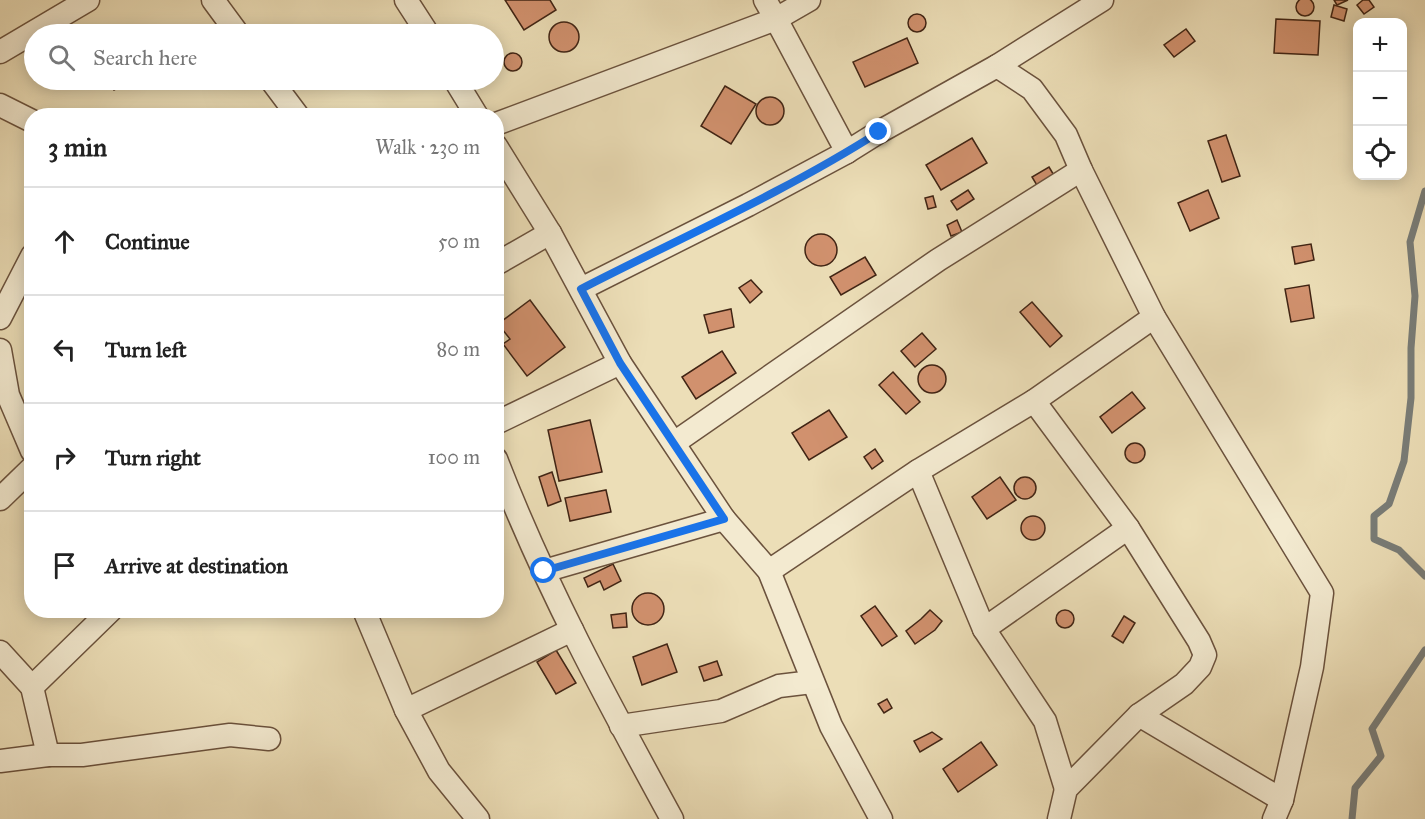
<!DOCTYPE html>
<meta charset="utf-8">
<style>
:root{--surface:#fff;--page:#f2f2f2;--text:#222;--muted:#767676;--line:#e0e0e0}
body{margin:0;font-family:"IM FELL Great Primer",serif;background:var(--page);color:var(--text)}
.controls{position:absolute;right:18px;top:18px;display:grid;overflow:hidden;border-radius:12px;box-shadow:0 3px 15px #0003}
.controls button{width:54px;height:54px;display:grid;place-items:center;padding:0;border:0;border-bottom:2px solid var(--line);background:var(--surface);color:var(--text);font:30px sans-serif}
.stop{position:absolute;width:18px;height:18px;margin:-14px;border:4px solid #1a73e8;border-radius:50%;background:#fff}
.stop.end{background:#1a73e8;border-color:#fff;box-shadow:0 2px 6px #0008}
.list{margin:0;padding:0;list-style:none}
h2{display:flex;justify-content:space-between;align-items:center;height:78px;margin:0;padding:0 24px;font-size:26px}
h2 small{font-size:20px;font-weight:400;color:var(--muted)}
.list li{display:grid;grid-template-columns:39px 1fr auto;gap:18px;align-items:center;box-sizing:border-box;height:108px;padding:0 24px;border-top:2px solid var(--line)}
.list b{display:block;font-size:22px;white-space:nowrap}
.list em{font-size:20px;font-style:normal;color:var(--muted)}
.icon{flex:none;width:33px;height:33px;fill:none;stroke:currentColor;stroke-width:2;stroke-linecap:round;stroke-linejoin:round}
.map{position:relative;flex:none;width:1425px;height:819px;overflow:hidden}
.search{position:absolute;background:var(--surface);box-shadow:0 3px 15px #0003;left:24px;top:24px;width:480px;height:66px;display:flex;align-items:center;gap:15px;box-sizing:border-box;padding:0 21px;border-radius:33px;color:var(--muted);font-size:22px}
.panel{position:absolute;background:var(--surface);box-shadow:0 3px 15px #0003;left:24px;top:108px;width:480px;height:510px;border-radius:24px}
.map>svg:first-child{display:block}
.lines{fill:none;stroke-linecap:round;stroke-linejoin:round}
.stream{stroke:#797d78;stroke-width:7}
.building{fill:#d1916e;stroke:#402414;stroke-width:1.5}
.minor-casing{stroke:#6b523d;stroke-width:25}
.minor{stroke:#f3ead0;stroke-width:22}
.route{stroke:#1a73e8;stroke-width:8}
</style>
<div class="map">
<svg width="1425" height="819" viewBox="0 0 1425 819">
<rect width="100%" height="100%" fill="#ecdeb7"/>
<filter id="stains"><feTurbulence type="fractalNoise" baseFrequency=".00333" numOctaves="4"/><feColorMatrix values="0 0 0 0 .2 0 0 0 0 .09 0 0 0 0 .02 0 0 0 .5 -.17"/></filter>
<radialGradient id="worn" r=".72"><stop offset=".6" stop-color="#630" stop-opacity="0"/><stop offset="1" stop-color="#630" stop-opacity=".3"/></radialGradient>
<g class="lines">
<g class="stream">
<path d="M1425,191L1410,242L1415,296L1411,348V398L1404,461L1389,504L1374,516V539L1399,550L1425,576"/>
<path d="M1352,819L1355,788L1381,756L1372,729L1425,650"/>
</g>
</g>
<g class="building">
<circle cx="1305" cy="7" r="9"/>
<path d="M505,0H550L556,10L524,30Z"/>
<path d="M1334,0H1348L1337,5Z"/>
<path d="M1363,0H1369L1374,7L1364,14L1357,5Z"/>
<path d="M1334,5L1347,9L1344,21L1331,17Z"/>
<circle cx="917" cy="23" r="9"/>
<path d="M1276,19L1320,21L1318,55L1274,53Z"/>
<circle cx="564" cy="37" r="15"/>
<path d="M1186,29L1195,41L1174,57L1164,45Z"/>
<path d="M907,38L918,63L865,87L853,62Z"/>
<circle cx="513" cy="62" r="9"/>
<path d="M109,80H124L126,84L114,90Z"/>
<path d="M725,86L756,104L731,144L701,126Z"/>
<circle cx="770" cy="111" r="14"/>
<path d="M1226,135L1240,176L1222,182L1208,141Z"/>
<path d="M972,138L987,163L941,190L926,165Z"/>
<path d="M1049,167L1055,177L1038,187L1032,177Z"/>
<path d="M968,190L974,199L957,210L951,201Z"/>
<path d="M1208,190L1219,218L1190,231L1178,203Z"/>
<path d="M933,196L936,207L928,209L925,198Z"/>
<path d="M957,220L962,232L951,236L947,225Z"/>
<circle cx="821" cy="250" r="16"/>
<path d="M1311,244L1314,260L1295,264L1292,247Z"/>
<path d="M865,257L876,275L841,295L830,277Z"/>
<path d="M751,280L762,292L750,303L739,288Z"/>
<path d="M1309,285L1314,318L1291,322L1285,289Z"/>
<path d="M530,300L565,347L527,376L503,344L510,339L498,324Z"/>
<path d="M1032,302L1062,336L1050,347L1020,312Z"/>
<path d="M731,309L734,327L709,333L704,315Z"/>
<path d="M922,333L936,349L915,367L901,351Z"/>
<path d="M722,351L736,373L696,399L682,377Z"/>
<circle cx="932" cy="379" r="14"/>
<path d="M893,372L920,402L906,414L879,385Z"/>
<path d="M1132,392L1145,408L1112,433L1100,417Z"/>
<path d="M829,410L847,437L809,460L792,433Z"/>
<path d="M590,420L602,472L559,481L548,430Z"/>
<circle cx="1135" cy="453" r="10"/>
<path d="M875,449L883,461L872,469L864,457Z"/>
<path d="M552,472L561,501L548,506L539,477Z"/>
<circle cx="1025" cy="488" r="11"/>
<path d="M1000,477L1016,500L987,519L972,497Z"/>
<path d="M606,490L611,512L570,521L565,498Z"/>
<circle cx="1033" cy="528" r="12"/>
<path d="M613,564L621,581L604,590L600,581L588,587L584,578Z"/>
<circle cx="648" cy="609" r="16"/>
<path d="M875,606L897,636L882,646L861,616Z"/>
<circle cx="1065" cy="619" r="9"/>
<path d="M172,610H186L181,617Z"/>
<path d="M930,610L942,621L935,630L915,644L906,631L921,619Z"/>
<path d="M626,613L627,627L613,628L611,615Z"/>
<path d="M1124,616L1135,623L1123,643L1112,636Z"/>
<path d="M667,644L677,672L642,685L633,657Z"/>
<path d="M556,650L576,683L556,694L537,662Z"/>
<path d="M717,661L722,675L704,681L699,667Z"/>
<path d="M887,699L892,708L884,713L878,704Z"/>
<path d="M932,732L942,739L920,752L914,741Z"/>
<path d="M981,742L997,765L958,792L943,769Z"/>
</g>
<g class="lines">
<defs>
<g id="minor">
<path d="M213,0L238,34"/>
<path d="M406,0L428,34"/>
<path d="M809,0L776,19L847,152"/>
<path d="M0,52L88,0"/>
<path d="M997,66L1102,0"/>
<path d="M271,80L298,116"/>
<path d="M455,80L477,116"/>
<path d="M0,105L32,121"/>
<path d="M496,124L776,19L765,0"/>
<path d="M496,146L550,233L620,363L724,519L769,571L831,726L881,819"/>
<path d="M496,264L550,233"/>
<path d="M581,289L748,205L847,152L879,132L997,66L1032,89L1066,135L1081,170L1154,317L1322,593L1312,667L1282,800L1274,819"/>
<path d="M0,318L32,256"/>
<path d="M0,350L8,395L32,451"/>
<path d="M1034,401L1128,528L1199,641L1205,655L1200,667L1184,684L1139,715L1066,789L1059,819"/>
<path d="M496,423L620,363"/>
<path d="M674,443L938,260L1081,170"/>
<path d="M496,459C544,584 608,702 672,819"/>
<path d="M918,471L984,629L1045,721L1066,789"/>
<path d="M0,499L32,468"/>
<path d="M544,571L724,519"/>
<path d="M769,571L918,471L1034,401L1154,317"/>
<path d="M364,610L406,710L572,630"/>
<path d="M984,629L1128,528"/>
<path d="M0,652L32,687L48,755H82L230,735L269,739"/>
<path d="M32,687L111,610"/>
<path d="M406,710L439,771L478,819"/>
<path d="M1139,715L1282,800"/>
<path d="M621,726L721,711L779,686L812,682"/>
<path d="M0,761L48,755"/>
</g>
</defs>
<use href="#minor" class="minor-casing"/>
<use href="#minor" class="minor"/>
</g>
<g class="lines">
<path class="route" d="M544,571L724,519L620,363L581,289C680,238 785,192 879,132"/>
</g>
<rect width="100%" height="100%" filter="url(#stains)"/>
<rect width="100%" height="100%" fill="url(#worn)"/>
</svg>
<div class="controls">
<button>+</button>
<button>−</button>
<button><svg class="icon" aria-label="locate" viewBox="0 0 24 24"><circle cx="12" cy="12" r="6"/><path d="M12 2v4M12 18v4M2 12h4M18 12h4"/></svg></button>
</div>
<div class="stop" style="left:544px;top:571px"></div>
<div class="stop end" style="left:879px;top:132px"></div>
<div class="search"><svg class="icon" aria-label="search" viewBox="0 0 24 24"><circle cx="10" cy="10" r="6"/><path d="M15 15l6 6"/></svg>Search here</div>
<section class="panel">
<h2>3 min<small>Walk · 230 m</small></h2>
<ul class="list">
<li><svg class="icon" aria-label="ahead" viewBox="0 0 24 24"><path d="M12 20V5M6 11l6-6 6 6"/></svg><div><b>Continue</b></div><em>50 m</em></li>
<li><svg class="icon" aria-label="left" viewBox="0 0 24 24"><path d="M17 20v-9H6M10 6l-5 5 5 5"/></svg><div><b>Turn left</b></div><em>80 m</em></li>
<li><svg class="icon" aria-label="right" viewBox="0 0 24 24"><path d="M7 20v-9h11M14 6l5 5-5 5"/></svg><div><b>Turn right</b></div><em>100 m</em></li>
<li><svg class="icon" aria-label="arrive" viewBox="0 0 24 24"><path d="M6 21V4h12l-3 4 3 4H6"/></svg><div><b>Arrive at destination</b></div></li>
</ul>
</section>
</div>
